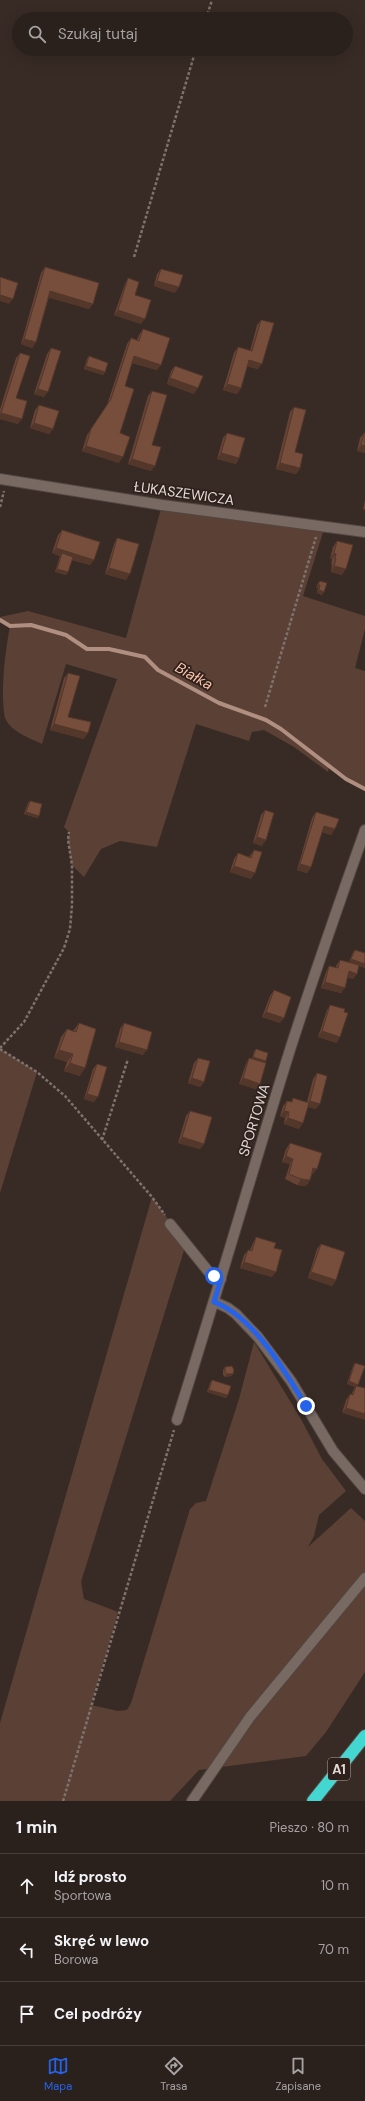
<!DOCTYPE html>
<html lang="pl">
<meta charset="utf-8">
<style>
:root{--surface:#2a201c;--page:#322825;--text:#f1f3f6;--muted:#a5a3a3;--line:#463e3b;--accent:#2563eb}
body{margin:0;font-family:"DM Sans",sans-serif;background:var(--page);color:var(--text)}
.stop{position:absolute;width:12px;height:12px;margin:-9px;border:3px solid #2563eb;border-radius:50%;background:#fff}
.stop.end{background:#2563eb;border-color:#fff;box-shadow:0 1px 4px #0008}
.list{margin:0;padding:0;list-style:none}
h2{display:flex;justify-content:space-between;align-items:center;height:52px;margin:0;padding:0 16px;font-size:17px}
h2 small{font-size:13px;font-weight:400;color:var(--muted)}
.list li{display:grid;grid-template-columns:26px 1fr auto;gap:12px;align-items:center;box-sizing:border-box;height:64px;padding:0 16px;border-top:1px solid var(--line)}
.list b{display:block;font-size:15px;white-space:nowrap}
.list p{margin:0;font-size:13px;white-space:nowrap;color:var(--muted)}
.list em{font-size:13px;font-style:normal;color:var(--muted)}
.icon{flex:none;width:22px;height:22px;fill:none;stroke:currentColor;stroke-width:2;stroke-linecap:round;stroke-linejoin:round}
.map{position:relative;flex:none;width:365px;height:1801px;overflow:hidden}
.search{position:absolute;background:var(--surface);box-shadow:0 4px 16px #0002;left:12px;right:12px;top:12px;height:44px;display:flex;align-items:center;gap:10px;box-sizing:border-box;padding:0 14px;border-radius:22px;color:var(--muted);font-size:15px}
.sheet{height:244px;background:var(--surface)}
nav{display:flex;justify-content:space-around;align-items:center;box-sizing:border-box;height:56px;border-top:1px solid var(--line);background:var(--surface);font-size:11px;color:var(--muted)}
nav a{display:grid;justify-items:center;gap:2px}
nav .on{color:var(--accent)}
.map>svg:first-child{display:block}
.green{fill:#5a4035}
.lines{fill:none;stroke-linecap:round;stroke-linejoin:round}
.stream{stroke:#b08f80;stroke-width:4}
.minor-casing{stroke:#524742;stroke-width:12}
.highway-casing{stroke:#524742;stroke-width:14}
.path{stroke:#7e726d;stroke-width:2.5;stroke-dasharray:3 2;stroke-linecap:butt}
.minor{stroke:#796963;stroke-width:10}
.highway{stroke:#44d6d0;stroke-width:12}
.wall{fill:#664334}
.shaded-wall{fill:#53372a}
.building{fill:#774e3c;stroke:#53372a}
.route{stroke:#2563eb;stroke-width:5}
.labels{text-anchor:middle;stroke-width:3.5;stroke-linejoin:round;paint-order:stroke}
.shield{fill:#2e211b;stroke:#ada39f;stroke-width:1}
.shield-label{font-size:13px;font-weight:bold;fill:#e4dbd7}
.street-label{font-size:14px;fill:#e4dbd7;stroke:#2e211b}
.water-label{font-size:15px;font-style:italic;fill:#fcc2a9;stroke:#2e211b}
</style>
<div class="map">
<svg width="365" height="1801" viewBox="0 0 365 1801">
<rect width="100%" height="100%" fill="#382b25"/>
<g class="green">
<path d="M162,505L325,526L303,596L365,616V629L355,668L365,671V789L329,767L328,772L294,747L264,730L252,732L249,741L196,724L157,847L120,841L101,849L84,877L72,865L68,840L69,832L64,827L117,679L66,664L42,744C30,738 11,732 5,718C0,694 5,652 10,626L0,620V617L28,611L126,638Z"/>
<path d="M0,1049L37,1072L0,1193Z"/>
<path d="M152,1197L186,1244L81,1582L84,1599L118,1612L91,1705L118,1711L127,1710L131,1703L190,1509L196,1503L206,1501L239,1399L254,1342L301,1419L322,1459L346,1491L319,1515L314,1536L308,1547L351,1508L365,1521V1672L326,1732L306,1756L199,1770L170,1801H0V1723Z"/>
</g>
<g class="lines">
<path class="stream" d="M0,620L10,626L31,625L66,635L87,649H109L145,657L158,670L219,703L266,720L281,729L346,779L365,789"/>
<defs>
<g id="minor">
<path d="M0,479L162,505L365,532"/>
<path d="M170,1224L208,1271L221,1279"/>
<path d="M215,1302L228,1308L236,1314L258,1337L291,1381L333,1451L365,1489"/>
<path d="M177,1420C214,1303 248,1186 284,1069C309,988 337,909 365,830"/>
<path d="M192,1801L250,1717L365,1578"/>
</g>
<path id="highway" d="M313,1801L365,1736"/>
</defs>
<use href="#minor" class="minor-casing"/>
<use href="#highway" class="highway-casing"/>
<g class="path">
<path d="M206,19L212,0"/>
<path d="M134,257L196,49"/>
<path d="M0,507L4,491"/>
<path d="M265,707L316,537"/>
<path d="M0,1048L24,1022L64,948L70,929L72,905V865L68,840L69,832"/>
<path d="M0,1049L37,1072L65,1096L152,1197L165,1215"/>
<path d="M102,1140L128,1059"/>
<path d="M63,1801L174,1430"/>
</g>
<use href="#minor" class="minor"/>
<use href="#highway" class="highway"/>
</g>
<g class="wall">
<path d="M45,267L93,304L89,309L49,297L36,342L32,348L21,344L41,273Z"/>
<path d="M161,269L175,293L154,286L157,274Z"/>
<path d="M128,278L135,295L141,324L114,315L125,284Z"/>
<path d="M261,320L258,369L247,366L241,388L237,394L223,390L234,353L238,347L250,351L257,325Z"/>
<path d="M143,329L157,370L132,363L125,386L120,433L119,463L82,451L87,435L107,405L127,344L131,338L137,340L139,335Z"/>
<path d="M51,348L44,397L34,394L47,354Z"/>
<path d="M20,353L16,398L18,424L0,419V409L16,358Z"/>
<path d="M89,356L105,372L103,375L84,369L87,359Z"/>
<path d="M175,366L194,394L167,384L171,371Z"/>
<path d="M152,391V445L151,471L128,464L148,396Z"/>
<path d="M39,405L53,429L49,434L30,428L35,410Z"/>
<path d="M294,407L295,452L300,468L296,474L276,469L290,412Z"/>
<path d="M227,433L239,458L236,464L217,459L223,438Z"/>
<path d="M364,433L365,453L357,451L360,438Z"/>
<path d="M365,500V510L363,509Z"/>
<path d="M62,530L90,565L72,560L68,572L66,575L55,572L60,556L52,553L58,535Z"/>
<path d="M117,538L126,580L105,574L114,544Z"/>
<path d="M337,541L342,575L331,572L332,564H331L332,559H330L333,547Z"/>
<path d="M320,581L322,595L317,593L318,588H316L318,583Z"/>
<path d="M68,673V717L84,739L50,730L64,678Z"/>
<path d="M30,801L39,816L37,818L24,814L28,803Z"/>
<path d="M265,810L262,846L253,843L261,815Z"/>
<path d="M316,812L331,835L322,832L311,867L307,873L297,870L312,818Z"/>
<path d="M254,850L251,879L230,872L234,859L238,853L249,857Z"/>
<path d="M355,950L365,953V968L359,966L357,974L353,979L347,977L341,993L321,988L326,972L329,966L336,968V966L340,960L354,964L349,962L353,952Z"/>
<path d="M274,990L280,1023L262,1017L270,996Z"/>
<path d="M330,1005L337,1043L318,1037L327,1010Z"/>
<path d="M79,1023L80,1076L64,1071L67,1062L54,1058L61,1037L67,1029L73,1031Z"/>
<path d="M124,1023L143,1055L115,1047L120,1029Z"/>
<path d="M256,1049L266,1061L264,1063L260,1084L256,1089L239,1084L246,1064L249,1058L252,1059L254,1051Z"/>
<path d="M198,1058L204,1082L200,1087L188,1083L194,1063Z"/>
<path d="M97,1064L94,1102L84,1099L93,1069Z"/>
<path d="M317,1073L316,1109L308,1107L299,1129L284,1124L285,1118L280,1116L283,1106L287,1101L291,1102L293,1098L307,1102L313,1079Z"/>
<path d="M190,1111L204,1144L200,1149L178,1143L186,1116Z"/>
<path d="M290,1143L313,1174H312L310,1180L306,1186L297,1185L285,1179L290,1164L282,1162L286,1149Z"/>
<path d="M256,1237L274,1248L272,1277L240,1268L244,1255L248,1250H250L253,1243Z"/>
<path d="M321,1244L336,1280L332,1286L308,1278L317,1249Z"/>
<path d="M355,1363L358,1385V1386L365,1388L342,1413L346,1400L350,1394L351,1395L355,1387L347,1384L353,1366Z"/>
<path d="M225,1367L233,1374L231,1376L225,1377L223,1375V1370Z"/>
<path d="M212,1380L228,1395L226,1398L207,1392L210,1383Z"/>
</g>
<g class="shaded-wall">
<path d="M157,281L179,287L175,293L154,286Z"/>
<path d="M50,291L93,304L89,309L46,297Z"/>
<path d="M0,295L13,299L9,304L0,301Z"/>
<path d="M118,310L145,319L141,324L114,315Z"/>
<path d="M24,339L36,342L32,348L21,344Z"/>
<path d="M134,356L161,365L157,370L130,362Z"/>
<path d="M249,360L262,364L258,369L245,366Z"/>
<path d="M86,366L105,372L103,375L84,369Z"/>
<path d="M170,378L198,388L194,394L167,384Z"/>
<path d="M227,384L241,388L237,394L223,390Z"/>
<path d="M38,389L48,392L44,397L34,394Z"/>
<path d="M1,413L22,419L18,424L0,419V414Z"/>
<path d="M34,423L53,429L49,434L30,428Z"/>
<path d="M361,445L365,446V453L357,451Z"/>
<path d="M86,446L123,457L119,463L82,451Z"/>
<path d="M221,453L239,458L236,464L217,459Z"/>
<path d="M132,459L155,466L151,471L128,464Z"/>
<path d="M280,463L300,468L296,474L276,469Z"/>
<path d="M56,548L94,560L90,565L61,556L62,553L60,556L52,553Z"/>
<path d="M334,553L336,554L332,559H330Z"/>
<path d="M334,566L346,569L342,575L331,572Z"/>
<path d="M109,568L130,574L126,580L105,574Z"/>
<path d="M57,569L68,572L66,575L55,572Z"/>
<path d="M318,585H320L318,588H316Z"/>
<path d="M319,590L324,592L322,595L317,593Z"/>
<path d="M54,724L88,733L84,739L50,730Z"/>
<path d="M26,812L39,816L37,818L24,814Z"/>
<path d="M324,826L335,829L331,835L320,831Z"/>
<path d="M257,837L266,840L262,846L253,843Z"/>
<path d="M300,864L311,867L307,873L297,870Z"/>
<path d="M234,866L255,873L251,879L230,872Z"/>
<path d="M351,959L365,964V968L349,962Z"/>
<path d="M349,971L357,974L353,979L345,977Z"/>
<path d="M325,982L345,988L341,993L321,988Z"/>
<path d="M266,1012L284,1018L280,1023L262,1017Z"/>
<path d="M322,1031L340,1037L337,1043L318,1037Z"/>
<path d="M119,1042L147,1050L143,1055L115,1047Z"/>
<path d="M59,1050L73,1054L67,1062L54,1058Z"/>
<path d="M253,1057L266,1061L264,1064L251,1060Z"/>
<path d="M70,1063L85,1068L80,1076L64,1071Z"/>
<path d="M192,1078L204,1082L200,1087L188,1083Z"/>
<path d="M243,1078L260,1084L256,1089L239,1084Z"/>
<path d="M87,1094L98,1097L94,1102L84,1099Z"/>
<path d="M310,1101L320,1104L316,1109L306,1107Z"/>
<path d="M284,1111L289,1112L285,1118L280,1116Z"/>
<path d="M288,1118L303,1123L299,1129L284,1124Z"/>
<path d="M182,1137L204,1144L200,1149L178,1143Z"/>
<path d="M286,1156L293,1159L290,1164L282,1162Z"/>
<path d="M313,1168L317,1169L313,1174L310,1173Z"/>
<path d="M301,1179L310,1180L306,1186L297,1185Z"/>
<path d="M244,1262L276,1272L272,1277L240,1268Z"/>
<path d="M311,1272L336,1280L332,1286L308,1278Z"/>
<path d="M227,1374H233L231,1376L225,1377Z"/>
<path d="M349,1381L358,1385L356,1387V1386L355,1387L347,1384Z"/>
<path d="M209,1390L228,1395L226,1398L207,1392Z"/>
<path d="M346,1408L365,1414V1420L342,1413Z"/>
</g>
<g class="building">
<path d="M45,267L99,283L93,304L50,291L36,342L24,339Z"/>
<path d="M161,269L183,275L179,287L157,281Z"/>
<path d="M0,277L18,283L13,299L0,295Z"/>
<path d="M128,278L139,282L135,295L151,300L145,319L118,310Z"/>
<path d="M261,320L274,323L262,364L249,360L241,388L227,384L238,347L252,351Z"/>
<path d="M143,329L170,338L161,365L134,356L125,386L134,389L120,433L130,437L123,457L86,446L91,429L111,399L131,338L139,341Z"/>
<path d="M51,348L61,351L48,392L38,389Z"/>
<path d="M20,353L30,356L16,398L27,401L22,419L1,413Z"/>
<path d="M89,356L108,363L105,372L86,366Z"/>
<path d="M175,366L203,376L198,388L170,378Z"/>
<path d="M152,391L167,395L152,445L161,447L155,466L132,459Z"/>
<path d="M39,405L59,411L53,429L34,423Z"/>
<path d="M294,407L306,410L295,452L303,454L300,468L280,463Z"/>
<path d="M227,433L245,438L239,458L221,453Z"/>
<path d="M364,433H365V446L361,445Z"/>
<path d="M62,530L100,542L94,560L56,548Z"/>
<path d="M117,538L139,544L130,574L109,568Z"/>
<path d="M337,541L353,545L346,569L334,566L336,559H335L336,554L334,553Z"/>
<path d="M62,553L73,557L68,572L57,569Z"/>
<path d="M320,581L327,583L324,592L319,590L320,585H318Z"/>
<path d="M68,673L80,676L68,717L91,722L88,733L54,724Z"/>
<path d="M30,801L42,804L39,816L26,812Z"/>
<path d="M265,810L274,813L266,840L257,837Z"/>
<path d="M316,812L339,819L335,829L324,826L311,867L300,864Z"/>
<path d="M254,850L262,852L255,873L234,866L238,853L251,858Z"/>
<path d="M355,950L365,953V964L351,959Z"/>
<path d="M340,960L359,965L357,974L349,971L345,988L325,982L329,966L338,968Z"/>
<path d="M274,990L291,997L284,1018L266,1012Z"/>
<path d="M330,1005L345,1009L344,1012L348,1013L340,1037L322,1031Z"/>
<path d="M79,1023L96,1029L85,1068L70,1063L73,1054L59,1050L67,1029L76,1032Z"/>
<path d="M124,1023L152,1032L147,1050L119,1042Z"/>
<path d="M256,1049L268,1053L266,1061L253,1057Z"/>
<path d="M198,1058L210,1061L204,1082L192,1078Z"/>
<path d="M249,1058L266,1063L260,1084L243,1078Z"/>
<path d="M97,1064L107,1067L98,1097L87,1094Z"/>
<path d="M317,1073L327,1076L320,1104L310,1101Z"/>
<path d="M293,1098L309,1103L303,1123L288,1118L289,1112L284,1111L287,1101L292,1102Z"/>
<path d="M190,1111L212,1117L204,1144L182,1137Z"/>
<path d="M290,1143L322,1153L317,1169L313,1168L310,1180L301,1179L289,1174L293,1159L286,1156Z"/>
<path d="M256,1237L276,1243L274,1248L282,1250L276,1272L244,1262L248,1250L252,1251Z"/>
<path d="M321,1244L345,1252L336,1280L311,1272Z"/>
<path d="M355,1363L365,1366L358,1385L349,1381Z"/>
<path d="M232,1366L234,1370L233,1374H227L225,1372V1367Z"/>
<path d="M212,1380L231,1386L228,1395L209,1390Z"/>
<path d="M356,1386L365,1388V1414L346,1408L350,1394L353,1395Z"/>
</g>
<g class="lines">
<path class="route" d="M214,1276L221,1279L214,1302C253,1316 285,1371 306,1406"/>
</g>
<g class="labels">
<rect class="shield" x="328" y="1758" width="22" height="22" rx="3"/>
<g class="shield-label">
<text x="339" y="1774">A1</text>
</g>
<g class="street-label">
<text transform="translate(184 493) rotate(8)" y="5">ŁUKASZEWICZA</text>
<text transform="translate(254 1120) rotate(-73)" y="5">SPORTOWA</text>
</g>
<g class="water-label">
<text transform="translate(194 676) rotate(29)" y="5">Białka</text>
</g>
</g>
</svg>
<div class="stop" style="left:214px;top:1276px"></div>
<div class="stop end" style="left:306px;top:1406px"></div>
<div class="search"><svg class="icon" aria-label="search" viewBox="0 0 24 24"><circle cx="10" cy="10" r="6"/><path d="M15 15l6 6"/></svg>Szukaj tutaj</div>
</div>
<section class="sheet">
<h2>1 min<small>Pieszo · 80 m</small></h2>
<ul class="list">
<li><svg class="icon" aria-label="ahead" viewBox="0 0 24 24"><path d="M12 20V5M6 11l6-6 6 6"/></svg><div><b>Idź prosto</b><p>Sportowa</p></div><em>10 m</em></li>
<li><svg class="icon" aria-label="left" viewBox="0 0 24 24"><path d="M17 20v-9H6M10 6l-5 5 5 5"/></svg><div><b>Skręć w lewo</b><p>Borowa</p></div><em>70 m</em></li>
<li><svg class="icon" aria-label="arrive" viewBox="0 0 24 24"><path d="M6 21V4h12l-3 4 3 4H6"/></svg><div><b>Cel podróży</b></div></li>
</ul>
</section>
<nav>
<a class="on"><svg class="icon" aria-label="map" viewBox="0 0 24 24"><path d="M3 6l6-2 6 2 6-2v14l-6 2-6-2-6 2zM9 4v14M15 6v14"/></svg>Mapa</a>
<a><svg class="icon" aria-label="directions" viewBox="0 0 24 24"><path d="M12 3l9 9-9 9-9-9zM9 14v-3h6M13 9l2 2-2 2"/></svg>Trasa</a>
<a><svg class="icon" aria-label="saved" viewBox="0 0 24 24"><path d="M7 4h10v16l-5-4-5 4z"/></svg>Zapisane</a>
</nav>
